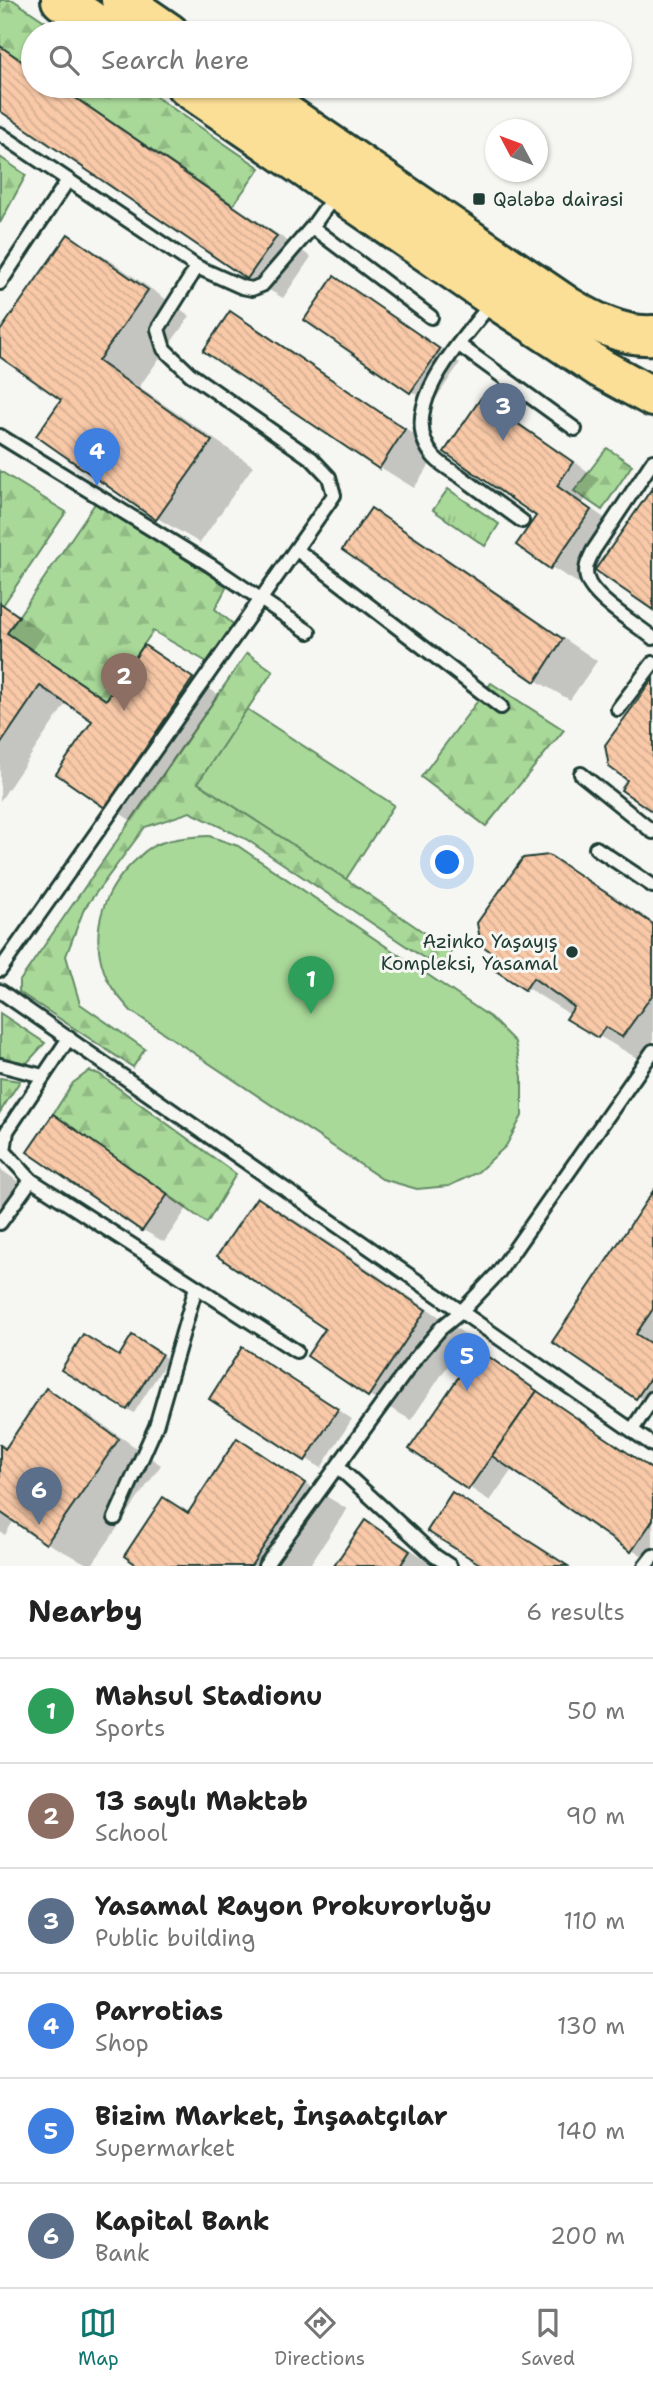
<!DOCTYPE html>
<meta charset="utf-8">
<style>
:root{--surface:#fff;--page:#f2f2f2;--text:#222;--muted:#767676;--line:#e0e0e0;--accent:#0f766e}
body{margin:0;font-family:"Shantell Sans",sans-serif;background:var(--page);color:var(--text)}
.compass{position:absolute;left:485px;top:119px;width:63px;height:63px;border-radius:50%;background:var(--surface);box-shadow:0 2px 5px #0004;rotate:311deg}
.you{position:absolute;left:448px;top:863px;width:24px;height:24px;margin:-18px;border:5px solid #fff;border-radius:50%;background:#1a73e8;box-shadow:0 0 0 10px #1a73e833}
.badge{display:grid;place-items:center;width:46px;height:46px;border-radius:50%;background:var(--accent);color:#fff;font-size:23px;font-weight:700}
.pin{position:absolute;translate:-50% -58px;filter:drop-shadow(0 2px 4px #0008)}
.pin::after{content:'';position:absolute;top:37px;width:24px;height:21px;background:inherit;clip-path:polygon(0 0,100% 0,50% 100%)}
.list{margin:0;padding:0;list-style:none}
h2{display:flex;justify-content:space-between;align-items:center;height:91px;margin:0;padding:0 28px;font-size:30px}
h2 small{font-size:23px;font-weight:400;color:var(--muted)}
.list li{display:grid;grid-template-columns:46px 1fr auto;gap:21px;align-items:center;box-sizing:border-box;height:105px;padding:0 28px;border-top:2px solid var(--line)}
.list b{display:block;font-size:26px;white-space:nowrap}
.list p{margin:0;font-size:23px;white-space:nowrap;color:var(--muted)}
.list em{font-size:23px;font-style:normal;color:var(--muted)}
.icon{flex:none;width:38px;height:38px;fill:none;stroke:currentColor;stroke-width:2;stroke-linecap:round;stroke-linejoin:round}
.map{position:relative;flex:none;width:653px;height:1566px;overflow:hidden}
.search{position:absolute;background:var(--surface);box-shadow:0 2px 5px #0004;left:21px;right:21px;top:21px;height:77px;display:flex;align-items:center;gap:18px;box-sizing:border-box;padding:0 24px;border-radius:38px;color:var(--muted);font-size:26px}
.sheet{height:721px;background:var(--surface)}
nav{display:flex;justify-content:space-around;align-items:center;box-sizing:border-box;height:98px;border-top:2px solid var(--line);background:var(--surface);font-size:19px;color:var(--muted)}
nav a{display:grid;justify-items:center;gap:4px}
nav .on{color:var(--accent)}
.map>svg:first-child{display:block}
.grass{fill:url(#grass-tufts);stroke:#648b66;stroke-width:2}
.forest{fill:url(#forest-firs);stroke:#648b66;stroke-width:2}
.pitch{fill:#a9d999;stroke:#648b66;stroke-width:2}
.shadow{fill:#0003}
.building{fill:url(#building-back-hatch);stroke:#1f3d34;stroke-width:2}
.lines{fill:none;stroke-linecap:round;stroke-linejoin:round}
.lane-casing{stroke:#1f3d34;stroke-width:18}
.primary-casing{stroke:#1f3d34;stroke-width:44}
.lane{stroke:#f6f6f2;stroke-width:12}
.primary{stroke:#fbdf96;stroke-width:38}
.poi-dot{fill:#1f3d34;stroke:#f6f6f2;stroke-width:2.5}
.labels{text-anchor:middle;stroke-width:6;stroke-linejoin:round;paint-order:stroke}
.poi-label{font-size:19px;fill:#1f3d34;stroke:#f6f6f2;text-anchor:start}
</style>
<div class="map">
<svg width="653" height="1566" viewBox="0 0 653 1566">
<defs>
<pattern id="grass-tufts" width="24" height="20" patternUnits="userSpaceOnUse" patternTransform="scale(1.75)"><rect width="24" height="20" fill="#a9d999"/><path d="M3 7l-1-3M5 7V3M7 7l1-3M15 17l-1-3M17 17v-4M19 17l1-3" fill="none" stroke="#91bb84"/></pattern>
<pattern id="forest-firs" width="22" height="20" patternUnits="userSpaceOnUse" patternTransform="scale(1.75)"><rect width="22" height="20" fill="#a9d999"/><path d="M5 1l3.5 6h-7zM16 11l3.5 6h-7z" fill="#91bb84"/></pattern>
<pattern id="building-back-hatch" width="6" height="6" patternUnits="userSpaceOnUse" patternTransform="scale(1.75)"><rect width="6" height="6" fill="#f9c9a8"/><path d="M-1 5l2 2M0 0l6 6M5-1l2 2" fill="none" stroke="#d5ae91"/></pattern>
</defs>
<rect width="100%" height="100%" fill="#f6f6f2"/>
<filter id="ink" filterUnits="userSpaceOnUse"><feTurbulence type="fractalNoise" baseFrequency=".0143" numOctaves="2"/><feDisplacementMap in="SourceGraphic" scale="14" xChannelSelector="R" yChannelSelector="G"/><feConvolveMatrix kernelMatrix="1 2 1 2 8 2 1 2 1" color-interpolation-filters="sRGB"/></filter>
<g filter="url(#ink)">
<path class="grass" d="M448,489L499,524L485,546L433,510Z"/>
<g class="forest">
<path d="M0,0H13L62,33H33V69L0,46Z"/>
<path d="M58,86H140L260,168L233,205Z"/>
<path d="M0,157L26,175L0,223Z"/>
<path d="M607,448L632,465L602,510L574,491Z"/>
<path d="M0,471L66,512L3,605L0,603Z"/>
<path d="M96,502L227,586L215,609L233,624L207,662L153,631L106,700L7,633Z"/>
<path d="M247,653L273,671L198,783L346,879L451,951L442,970L246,839L190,812L145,827L84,909L66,956L80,1004L145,1049L133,1067L19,992V982Z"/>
<path d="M491,683L564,730L486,826L421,777Z"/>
<path d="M0,1013L45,1043L27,1063L0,1058Z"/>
<path d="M89,1071L99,1074L236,1174L207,1223L53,1114L73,1083Z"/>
<path d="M0,1078L20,1081L0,1112Z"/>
</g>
<g class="pitch">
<path d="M247,709L394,805L346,879L198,783Z"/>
<path d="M209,836L238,846L490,1017L515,1042L522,1077V1116L506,1146L478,1172L449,1186L417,1189L382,1179L131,1011C120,998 109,987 104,971C89,928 105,887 138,858C141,855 146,850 150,848C167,838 190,837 209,836Z"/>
</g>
<g class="shadow">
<path d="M0,45L33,67V86H60L311,257L283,298L248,278L0,108Z"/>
<path d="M69,236L111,261L190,316L139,387L253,466L200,543L157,518L64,400L0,355V334Z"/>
<path d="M335,278L460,363L432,404L411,391Z"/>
<path d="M230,313L265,334L439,451L414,488L380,467Z"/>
<path d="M481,401L508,416L599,479L583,503L617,527L578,583L551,567L539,516Z"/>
<path d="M371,510L406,530L597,661L570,700L535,680Z"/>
<path d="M0,602L45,633L33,650L107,700L144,647L219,695L133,822L59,773L95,721L67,702L0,801Z"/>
<path d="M548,857L592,882L653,922V1052L642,1061L568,1018L571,1015L495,968Z"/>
<path d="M54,1117L188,1207L164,1242L143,1230L30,1151Z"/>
<path d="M0,1169L29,1189L0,1221Z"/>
<path d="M653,1194V1406L554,1342Z"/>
<path d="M258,1199L300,1223L468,1336L411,1420L369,1396L327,1328Z"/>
<path d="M133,1338L168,1359L134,1413L63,1369L120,1359Z"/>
<path d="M478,1352L500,1364L653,1471V1550L647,1559L513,1468L490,1501L411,1449Z"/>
<path d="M257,1358L352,1419L321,1468L211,1399Z"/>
<path d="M47,1391L89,1415L161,1465L91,1566L47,1543L14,1520L5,1535L0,1532V1443L8,1448Z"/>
<path d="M237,1441L347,1509L309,1566H142L189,1514Z"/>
<path d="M366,1523L401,1543L435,1566H336Z"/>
</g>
<g class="building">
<path d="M0,46L33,69V86H58L277,236L247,279L0,111Z"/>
<path d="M68,234L148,290L98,361L212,441L156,520L36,436L61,400L0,357V331Z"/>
<path d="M334,276L440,349L410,393L304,320Z"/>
<path d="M230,311L405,429L379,469L203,351Z"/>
<path d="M481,398L573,462L557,486L591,510L550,569L516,545L536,516L444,452Z"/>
<path d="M653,487V610L595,570Z"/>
<path d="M371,508L563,639L535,682L342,550Z"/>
<path d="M0,603L19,616L7,633L106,700L144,645L193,678L105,808L56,774L92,721L40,686L0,745Z"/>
<path d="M653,679V812L621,790L627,780L609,767L605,745Z"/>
<path d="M549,855L653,924V994L622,1037L605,1027L598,1038L566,1019L574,1007L533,978L525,990L493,969L500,958L481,945L477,923L523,858Z"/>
<path d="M53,1114L168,1194L142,1231L27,1152Z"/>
<path d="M653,1191V1309L636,1334L653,1345V1374L636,1399L552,1342Z"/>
<path d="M257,1197L426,1310L368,1397L307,1356L325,1329L217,1256Z"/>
<path d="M83,1334L119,1356L132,1335L162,1354L127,1410L61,1370Z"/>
<path d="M242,1347L338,1409L305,1461L209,1399Z"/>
<path d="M478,1349L537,1391L468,1490L409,1449Z"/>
<path d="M46,1388L119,1439L46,1544L0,1512V1445L5,1449Z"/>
<path d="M537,1391L653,1470V1520L631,1552L492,1456Z"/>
<path d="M237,1438L305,1483L251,1566H138L124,1556L163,1497L188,1513Z"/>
<path d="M452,1492L568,1566H483L427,1531Z"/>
<path d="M365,1520L410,1551L400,1566H334Z"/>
</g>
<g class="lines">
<defs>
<g id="lane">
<path d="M0,134L197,267L242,287L252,289L262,285L312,227L337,192"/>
<path d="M312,227L431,317"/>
<path d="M0,283L68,180"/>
<path d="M492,302C464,339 393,409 434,457C441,465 452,471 460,476C481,491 501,506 522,521"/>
<path d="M459,345L575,429"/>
<path d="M0,436L210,565L309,632"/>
<path d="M653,461L593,551C589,560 584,567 587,578C592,598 636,624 653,638"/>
<path d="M297,550L501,707"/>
<path d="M618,709L653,663"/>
<path d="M581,774L653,832"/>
<path d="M596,848L653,886"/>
<path d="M0,970L334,495L329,477L312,459L190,374L164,349L158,329L197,267"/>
<path d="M0,991L653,1445"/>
<path d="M69,1038L7,1131L4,1151L31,1180L296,1351"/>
<path d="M0,1065L43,1076"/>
<path d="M0,1223L31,1180"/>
<path d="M632,1430L653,1398"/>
<path d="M338,1467L435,1556L450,1566"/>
<path d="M115,1518L156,1426L196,1287"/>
<path d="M265,1566L415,1359L441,1328L462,1311L498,1273L653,1051"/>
<path d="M645,1566L653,1556"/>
</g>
<g id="primary">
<path d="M61,0L109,33"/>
<path d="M121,0L169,33"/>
<path d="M186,86L495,299L600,368L653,397"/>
<path d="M245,86L567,306C592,321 622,337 653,335"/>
</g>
</defs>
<use href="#lane" class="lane-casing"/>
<use href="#primary" class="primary-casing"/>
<use href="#lane" class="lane"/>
<use href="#primary" class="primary"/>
</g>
</g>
<g class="poi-dot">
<rect x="472" y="192" width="14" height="14" rx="3.5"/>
<circle cx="572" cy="952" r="7"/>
</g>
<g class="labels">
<g class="poi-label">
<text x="493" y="206">Qələbə dairəsi</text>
<text x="558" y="948" text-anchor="end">Azinko Yaşayış<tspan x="558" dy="22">Kompleksi, Yasamal</tspan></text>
</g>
</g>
</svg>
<svg class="compass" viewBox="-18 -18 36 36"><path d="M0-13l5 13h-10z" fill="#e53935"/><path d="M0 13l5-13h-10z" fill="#767676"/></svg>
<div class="you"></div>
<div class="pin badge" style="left:311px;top:1014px;background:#2e9e5b">1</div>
<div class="pin badge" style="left:124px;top:711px;background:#8d6e63">2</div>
<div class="pin badge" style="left:503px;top:441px;background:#5c6f8a">3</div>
<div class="pin badge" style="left:97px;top:486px;background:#3f7fe0">4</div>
<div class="pin badge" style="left:467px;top:1391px;background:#3f7fe0">5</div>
<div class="pin badge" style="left:39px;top:1525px;background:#5c6f8a">6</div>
<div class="search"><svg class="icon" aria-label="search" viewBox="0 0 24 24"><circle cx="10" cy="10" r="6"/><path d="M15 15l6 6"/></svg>Search here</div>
</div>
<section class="sheet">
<h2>Nearby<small>6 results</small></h2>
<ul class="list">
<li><span class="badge" style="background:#2e9e5b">1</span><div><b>Məhsul Stadionu</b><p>Sports</p></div><em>50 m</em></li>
<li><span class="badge" style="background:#8d6e63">2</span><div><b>13 saylı Məktəb</b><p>School</p></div><em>90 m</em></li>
<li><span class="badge" style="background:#5c6f8a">3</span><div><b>Yasamal Rayon Prokurorluğu</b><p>Public building</p></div><em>110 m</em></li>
<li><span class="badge" style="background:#3f7fe0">4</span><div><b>Parrotias</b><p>Shop</p></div><em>130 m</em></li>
<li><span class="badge" style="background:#3f7fe0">5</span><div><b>Bizim Market, İnşaatçılar</b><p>Supermarket</p></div><em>140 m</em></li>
<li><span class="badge" style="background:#5c6f8a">6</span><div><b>Kapital Bank</b><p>Bank</p></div><em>200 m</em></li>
</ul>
</section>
<nav>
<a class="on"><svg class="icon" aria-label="map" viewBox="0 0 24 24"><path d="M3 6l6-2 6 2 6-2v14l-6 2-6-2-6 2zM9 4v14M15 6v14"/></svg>Map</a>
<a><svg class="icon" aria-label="directions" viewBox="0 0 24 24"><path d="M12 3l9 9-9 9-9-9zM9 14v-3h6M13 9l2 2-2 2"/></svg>Directions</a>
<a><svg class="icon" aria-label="saved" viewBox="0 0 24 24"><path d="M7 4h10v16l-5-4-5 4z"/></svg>Saved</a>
</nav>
